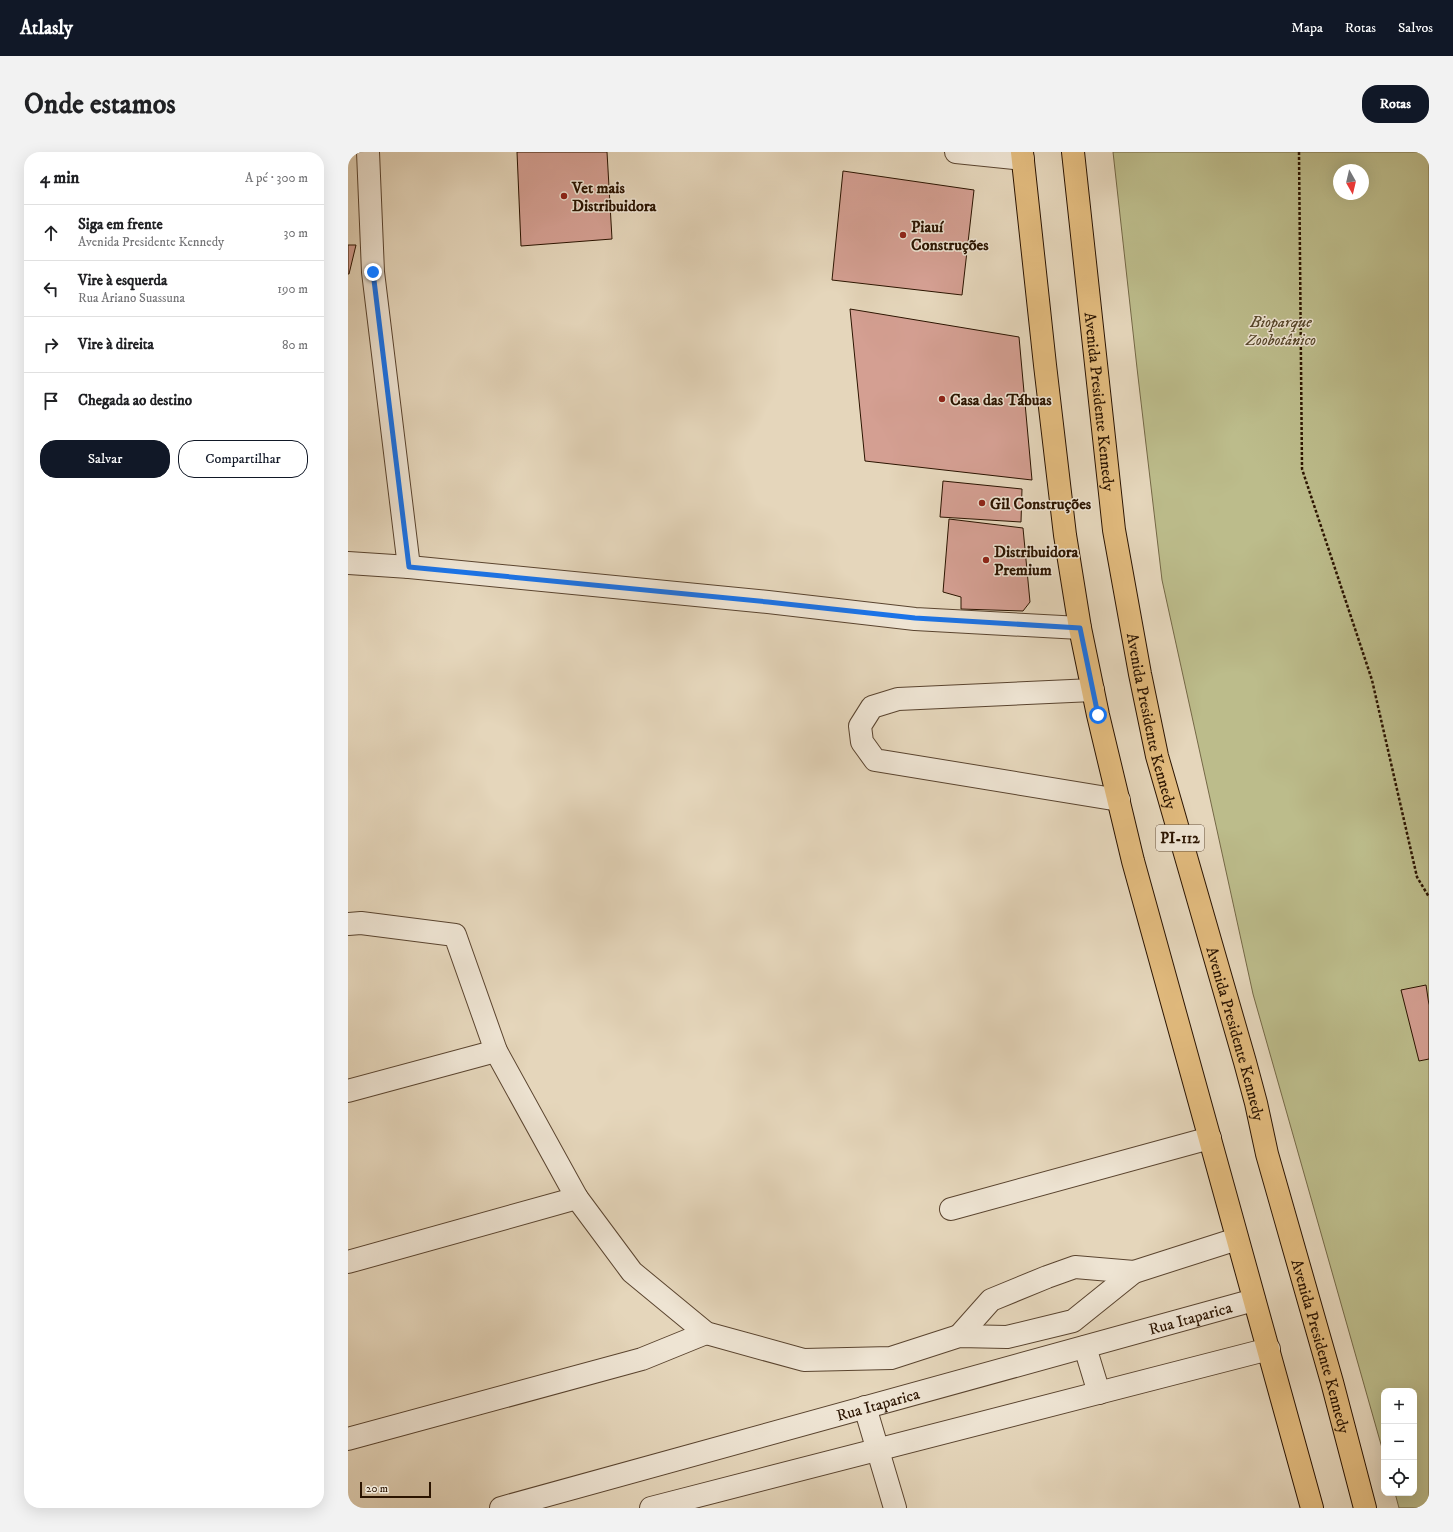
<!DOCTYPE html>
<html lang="pt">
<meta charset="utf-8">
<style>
:root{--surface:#fff;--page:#f2f2f2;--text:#202124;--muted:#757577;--line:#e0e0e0;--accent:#111827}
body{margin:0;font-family:"IM FELL DW Pica",serif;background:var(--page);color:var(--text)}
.controls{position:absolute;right:12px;bottom:12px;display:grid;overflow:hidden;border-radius:8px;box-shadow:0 4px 16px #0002}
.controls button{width:36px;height:36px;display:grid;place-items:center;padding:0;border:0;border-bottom:1px solid var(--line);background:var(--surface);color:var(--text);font:20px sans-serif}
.compass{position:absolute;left:985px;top:12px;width:36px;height:36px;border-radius:50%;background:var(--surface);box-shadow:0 4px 16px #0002;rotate:172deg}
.scale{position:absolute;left:12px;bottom:10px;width:71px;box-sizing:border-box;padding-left:4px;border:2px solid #2b1400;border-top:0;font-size:11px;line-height:14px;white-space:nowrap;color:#2b1400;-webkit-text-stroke:3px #eee4d3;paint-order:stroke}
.stop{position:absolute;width:12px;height:12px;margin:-9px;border:3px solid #1a73e8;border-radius:50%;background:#fff}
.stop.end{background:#1a73e8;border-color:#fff;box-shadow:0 1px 4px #0008}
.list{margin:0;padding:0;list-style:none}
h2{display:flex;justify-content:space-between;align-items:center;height:52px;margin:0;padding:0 16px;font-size:17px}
h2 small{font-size:13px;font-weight:400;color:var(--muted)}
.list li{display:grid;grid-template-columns:26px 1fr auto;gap:12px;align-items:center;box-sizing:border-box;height:56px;padding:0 16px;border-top:1px solid var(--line)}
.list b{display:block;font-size:15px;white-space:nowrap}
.list p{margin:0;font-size:13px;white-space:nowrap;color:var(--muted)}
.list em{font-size:13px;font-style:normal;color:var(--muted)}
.actions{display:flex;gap:8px;padding:12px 16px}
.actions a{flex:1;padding:9px 0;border:1px solid var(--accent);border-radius:16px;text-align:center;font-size:14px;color:var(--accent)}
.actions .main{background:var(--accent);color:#fff}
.icon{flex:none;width:22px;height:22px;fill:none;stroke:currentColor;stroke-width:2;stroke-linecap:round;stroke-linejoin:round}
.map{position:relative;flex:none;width:1081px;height:1356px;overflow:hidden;border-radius:16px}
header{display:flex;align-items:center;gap:24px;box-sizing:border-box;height:56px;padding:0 20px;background:var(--accent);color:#fff}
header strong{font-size:19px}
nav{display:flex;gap:22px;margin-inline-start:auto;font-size:14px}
.intro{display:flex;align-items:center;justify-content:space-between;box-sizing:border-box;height:96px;padding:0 24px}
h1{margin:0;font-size:28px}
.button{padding:10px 18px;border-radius:16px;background:var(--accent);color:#fff;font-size:14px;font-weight:700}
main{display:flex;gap:24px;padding:0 24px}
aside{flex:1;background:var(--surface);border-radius:16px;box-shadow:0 4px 16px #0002}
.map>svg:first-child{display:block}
.green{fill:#bcbc8b;stroke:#746846;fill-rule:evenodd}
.building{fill:#d49f92;stroke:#2b1400}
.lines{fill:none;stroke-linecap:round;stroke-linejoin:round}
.minor-casing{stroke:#5a442f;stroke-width:24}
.major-casing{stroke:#2b1400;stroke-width:24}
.path{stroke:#2b1400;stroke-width:2.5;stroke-dasharray:3 2;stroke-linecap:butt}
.minor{stroke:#eee4d3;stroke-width:22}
.major{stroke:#e2bb7e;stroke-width:22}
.route{stroke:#1a73e8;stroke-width:5}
.poi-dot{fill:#8f2418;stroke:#eee4d3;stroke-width:1.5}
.labels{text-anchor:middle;stroke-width:3;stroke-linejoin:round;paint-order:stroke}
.shield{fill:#eee4d3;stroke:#66523f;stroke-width:1}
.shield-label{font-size:15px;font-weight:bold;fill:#2b1400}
.poi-label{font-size:16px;font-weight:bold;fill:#2b1400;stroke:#eee4d3;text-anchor:start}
.park-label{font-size:16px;font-style:italic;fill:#56462a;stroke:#eee4d3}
.street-label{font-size:16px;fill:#2b1400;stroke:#eee4d3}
</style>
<header>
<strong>Atlasly</strong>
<nav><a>Mapa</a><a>Rotas</a><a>Salvos</a></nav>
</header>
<div class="intro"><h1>Onde estamos</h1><a class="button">Rotas</a></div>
<main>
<aside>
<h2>4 min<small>A pé · 300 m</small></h2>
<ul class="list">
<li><svg class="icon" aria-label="ahead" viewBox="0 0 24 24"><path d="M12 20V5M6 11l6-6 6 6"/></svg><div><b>Siga em frente</b><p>Avenida Presidente Kennedy</p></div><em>30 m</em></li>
<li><svg class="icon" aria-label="left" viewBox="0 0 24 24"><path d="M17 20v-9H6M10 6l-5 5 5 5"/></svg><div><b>Vire à esquerda</b><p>Rua Ariano Suassuna</p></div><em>190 m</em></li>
<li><svg class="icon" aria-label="right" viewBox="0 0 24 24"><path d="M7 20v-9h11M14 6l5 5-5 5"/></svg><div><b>Vire à direita</b></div><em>80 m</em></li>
<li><svg class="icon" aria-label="arrive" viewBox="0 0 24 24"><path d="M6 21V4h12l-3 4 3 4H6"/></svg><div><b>Chegada ao destino</b></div></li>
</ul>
<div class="actions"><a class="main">Salvar</a><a>Compartilhar</a></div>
</aside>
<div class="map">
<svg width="1081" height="1356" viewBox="0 0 1081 1356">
<rect width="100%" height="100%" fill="#e5d6bb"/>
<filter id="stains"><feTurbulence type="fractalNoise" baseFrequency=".005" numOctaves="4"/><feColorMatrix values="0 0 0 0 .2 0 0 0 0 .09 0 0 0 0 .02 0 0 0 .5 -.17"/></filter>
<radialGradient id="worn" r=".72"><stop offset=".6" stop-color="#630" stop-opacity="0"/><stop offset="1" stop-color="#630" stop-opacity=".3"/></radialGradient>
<path class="green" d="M765,0H1081V1356H1051L1047,1341H1066V1239H1036V1303L905,842L814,428L789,216ZM991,18H1015V42H991Z"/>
<g class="building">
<path d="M169,0H259L264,87L173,94Z"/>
<path d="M495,19L626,38L614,143L484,128Z"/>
<path d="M0,93H8L1,122H0Z"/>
<path d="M502,157L671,185L684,328L517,309Z"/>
<path d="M595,329L674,337L673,370L592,365Z"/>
<path d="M601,367L675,376L682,450L675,459L613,457V445L595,440Z"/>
<path d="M1078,833L1081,853V907L1071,909L1053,838Z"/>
</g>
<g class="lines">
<defs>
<g id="minor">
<path d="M20,0L25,120L61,415"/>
<path d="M608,0L675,7"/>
<path d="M0,411L61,415L420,450L567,467L732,476"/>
<path d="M745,538L550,547L524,555L512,574L514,590L527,608L771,648"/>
<path d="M0,772L13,771L107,783L148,899L229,1046L284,1120L358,1181L456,1208L543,1206L611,1184L659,1185L725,1169L786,1120L889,1087"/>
<path d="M0,939L148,899"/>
<path d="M603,1057L862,986"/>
<path d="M0,1110L229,1046"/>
<path d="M611,1184L643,1148L699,1125L727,1115L786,1120"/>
<path d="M737,1195L751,1241"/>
<path d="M517,1255L547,1356"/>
<path d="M0,1287L294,1207L358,1181"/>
<path id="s1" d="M153,1356L906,1148"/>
<path d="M303,1356L921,1197"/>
</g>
<g id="major">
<path d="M674,0L697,213L717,383L732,476L750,563L785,709L964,1356"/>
<path id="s2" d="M725,0L766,378L792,522L809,604L897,910L908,951L919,1002L984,1230L1017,1356"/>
</g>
</defs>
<use href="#minor" class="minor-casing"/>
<use href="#major" class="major-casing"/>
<path class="path" d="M951,0L954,317L1024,528L1069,725L1081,745"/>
<use href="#minor" class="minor"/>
<use href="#major" class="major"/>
</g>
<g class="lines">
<path class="route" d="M25,120L61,415L420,450L567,466L732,476L750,563"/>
</g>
<g class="poi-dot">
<circle cx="216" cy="44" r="4"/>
<circle cx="555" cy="83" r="4"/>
<circle cx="594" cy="247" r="4"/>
<circle cx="634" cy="351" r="4"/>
<circle cx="638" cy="408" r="4"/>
</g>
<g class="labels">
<rect class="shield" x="808" y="673" width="48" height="26" rx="3"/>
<g class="shield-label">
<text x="832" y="691">PI-112</text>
</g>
<g class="poi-label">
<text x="224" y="41">Vet mais<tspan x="224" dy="18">Distribuidora</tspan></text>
<text x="563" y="80">Piauí<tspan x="563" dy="18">Construções</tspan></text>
<text x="602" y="253">Casa das Tábuas</text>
<text x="642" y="357">Gil Construções</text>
<text x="646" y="405">Distribuidora<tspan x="646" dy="18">Premium</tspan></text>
</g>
<g class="park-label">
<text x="933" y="175">Bioparque<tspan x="933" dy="18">Zoobotânico</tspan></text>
</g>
<g class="street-label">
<text dy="6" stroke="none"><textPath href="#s2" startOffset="251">Avenida Presidente Kennedy</textPath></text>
<text dy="6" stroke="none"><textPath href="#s2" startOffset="575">Avenida Presidente Kennedy</textPath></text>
<text dy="6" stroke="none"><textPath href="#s2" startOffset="899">Avenida Presidente Kennedy</textPath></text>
<text dy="6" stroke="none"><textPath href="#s1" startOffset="715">Rua Itaparica</textPath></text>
<text dy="6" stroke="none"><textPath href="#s2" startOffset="1223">Avenida Presidente Kennedy</textPath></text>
<text dy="6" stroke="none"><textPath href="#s1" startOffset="391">Rua Itaparica</textPath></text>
</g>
</g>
<rect width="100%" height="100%" filter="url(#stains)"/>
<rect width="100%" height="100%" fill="url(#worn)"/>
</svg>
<div class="controls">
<button>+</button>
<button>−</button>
<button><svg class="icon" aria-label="locate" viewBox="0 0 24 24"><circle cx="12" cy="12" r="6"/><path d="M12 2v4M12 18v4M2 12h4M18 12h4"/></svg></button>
</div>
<svg class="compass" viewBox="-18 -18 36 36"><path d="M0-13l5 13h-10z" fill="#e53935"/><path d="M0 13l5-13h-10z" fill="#757577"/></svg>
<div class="scale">20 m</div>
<div class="stop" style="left:750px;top:563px"></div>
<div class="stop end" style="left:25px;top:120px"></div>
</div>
</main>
